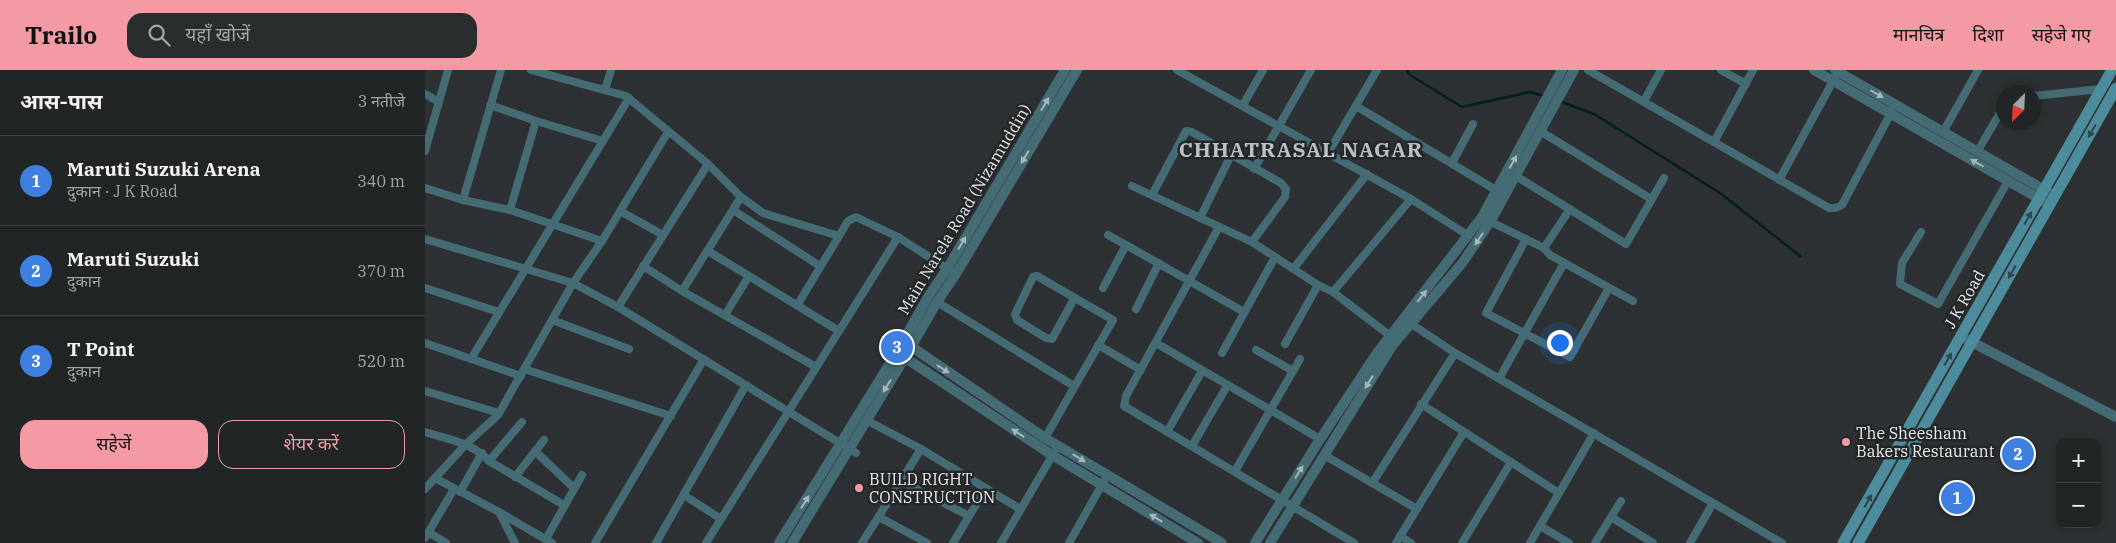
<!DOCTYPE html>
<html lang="hi">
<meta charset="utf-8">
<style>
:root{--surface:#222526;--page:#2a2d2e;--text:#f1f3f6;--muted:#a2a5a7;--line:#3f4243;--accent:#f49aa4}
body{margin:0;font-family:"IBM Plex Serif","Noto Sans Devanagari",serif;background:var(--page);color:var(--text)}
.controls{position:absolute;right:15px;bottom:15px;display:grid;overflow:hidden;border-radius:10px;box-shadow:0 2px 8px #0003}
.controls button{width:45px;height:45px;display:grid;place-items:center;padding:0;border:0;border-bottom:1px solid var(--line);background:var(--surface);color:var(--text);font:25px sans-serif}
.compass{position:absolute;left:1571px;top:15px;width:45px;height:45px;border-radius:50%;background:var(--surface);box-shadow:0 2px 8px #0003;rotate:204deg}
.you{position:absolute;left:1134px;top:272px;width:18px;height:18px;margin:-12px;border:4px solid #fff;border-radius:50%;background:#1a73e8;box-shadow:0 0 0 8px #1a73e833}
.badge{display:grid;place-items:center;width:32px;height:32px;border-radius:50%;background:var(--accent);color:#fff;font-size:16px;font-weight:700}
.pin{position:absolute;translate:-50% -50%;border:2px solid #fff;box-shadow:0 1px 5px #0006}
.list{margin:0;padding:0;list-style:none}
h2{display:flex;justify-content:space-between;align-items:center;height:65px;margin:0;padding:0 20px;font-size:21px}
h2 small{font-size:16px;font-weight:400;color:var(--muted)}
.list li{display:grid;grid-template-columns:32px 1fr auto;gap:15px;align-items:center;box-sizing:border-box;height:90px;padding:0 20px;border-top:1px solid var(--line)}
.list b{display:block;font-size:19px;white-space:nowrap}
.list p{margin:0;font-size:16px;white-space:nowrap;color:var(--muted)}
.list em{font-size:16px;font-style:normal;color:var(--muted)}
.actions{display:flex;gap:10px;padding:15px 20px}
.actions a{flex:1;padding:11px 0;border:1px solid var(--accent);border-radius:15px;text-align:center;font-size:18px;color:var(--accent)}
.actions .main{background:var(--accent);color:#111}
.icon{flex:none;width:28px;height:28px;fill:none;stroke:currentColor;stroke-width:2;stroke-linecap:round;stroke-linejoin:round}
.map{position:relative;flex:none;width:1691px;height:473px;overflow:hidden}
header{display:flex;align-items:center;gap:30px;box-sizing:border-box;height:70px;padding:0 25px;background:var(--accent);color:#111}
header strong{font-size:24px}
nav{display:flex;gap:28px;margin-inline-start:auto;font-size:18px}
.search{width:350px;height:45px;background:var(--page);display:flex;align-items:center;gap:12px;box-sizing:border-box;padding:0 18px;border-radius:15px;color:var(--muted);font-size:19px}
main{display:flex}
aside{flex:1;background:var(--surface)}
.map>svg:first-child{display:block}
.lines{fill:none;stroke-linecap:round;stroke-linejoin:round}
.stream{stroke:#041f1e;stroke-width:2.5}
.minor{stroke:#456b75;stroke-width:8}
.tertiary{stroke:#456b75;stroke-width:10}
.secondary{stroke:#4c8c9c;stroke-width:11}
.oneway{fill:#a6b6bb}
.oneway2{fill:#30454c}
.poi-dot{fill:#f49aa4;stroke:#242729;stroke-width:2}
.labels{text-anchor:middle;stroke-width:5;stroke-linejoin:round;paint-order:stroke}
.street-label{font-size:16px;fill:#e6e8e9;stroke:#242729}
.poi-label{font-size:16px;fill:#e6e8e9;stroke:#242729;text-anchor:start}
.district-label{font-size:21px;font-weight:bold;letter-spacing:1px;fill:#bdc0c3;stroke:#242729}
</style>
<header>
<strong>Trailo</strong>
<div class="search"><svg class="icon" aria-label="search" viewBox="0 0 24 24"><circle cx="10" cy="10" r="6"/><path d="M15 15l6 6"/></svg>यहाँ खोजें</div>
<nav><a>मानचित्र</a><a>दिशा</a><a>सहेजे गए</a></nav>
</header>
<main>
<aside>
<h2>आस-पास<small>3 नतीजे</small></h2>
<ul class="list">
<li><span class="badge" style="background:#3f7fe0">1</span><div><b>Maruti Suzuki Arena</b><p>दुकान · J K Road</p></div><em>340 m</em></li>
<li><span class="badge" style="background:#3f7fe0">2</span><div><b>Maruti Suzuki</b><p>दुकान</p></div><em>370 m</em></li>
<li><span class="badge" style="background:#3f7fe0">3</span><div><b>T Point</b><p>दुकान</p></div><em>520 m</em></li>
</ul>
<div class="actions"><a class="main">सहेजें</a><a>शेयर करें</a></div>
</aside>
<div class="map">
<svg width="1691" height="473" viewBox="0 0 1691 473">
<rect width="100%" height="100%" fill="#2e3133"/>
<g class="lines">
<g class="stream">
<path d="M982,0L985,5L1037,37L1105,22L1119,26"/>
<path d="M1134,31L1169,44L1295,123L1375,186"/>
</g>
<g class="minor">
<path d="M106,0L201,26L283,94L316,127L338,143L414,166"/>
<path d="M752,0L986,129L1044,166"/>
<path d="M1163,0L1404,138H1411L1417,135L1468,39"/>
<path d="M1296,0L1321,14"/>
<path d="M180,20L186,0"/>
<path d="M0,24L14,32"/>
<path d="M1608,26L1676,19"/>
<path d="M1219,31L1236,0"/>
<path d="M65,35L111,51L178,71"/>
<path d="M818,35L838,0"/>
<path d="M931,36L1074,122"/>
<path d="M1115,61L1226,129"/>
<path d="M1518,62L1553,0"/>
<path d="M1289,72L1328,0"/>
<path d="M0,81L23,0"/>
<path d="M1552,82L1578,38"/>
<path d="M903,83L952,0"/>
<path d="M1027,93L1048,54"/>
<path d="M829,99L886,0"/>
<path d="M1091,106L1201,174L1239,108"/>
<path d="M1354,110L1413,2"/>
<path d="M707,116L827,172L893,215L908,222L968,268"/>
<path d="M0,118L38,130L85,140L177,171"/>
<path d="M727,125L761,61L767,62L856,113L861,119L860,127L827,172"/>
<path d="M38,130L76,0"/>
<path d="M85,140L111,51"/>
<path d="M308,140L395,196"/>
<path d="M195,141L238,165"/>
<path d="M775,148L806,85"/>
<path d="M1062,150L1119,178L1125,185L1208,231"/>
<path d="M794,157L701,326L699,336L929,473"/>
<path d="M1496,162L1477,193L1475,214L1513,234L1583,111"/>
<path d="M683,165L701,175"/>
<path d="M0,169L148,213L193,237L431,383"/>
<path d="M1101,169L1061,243L1145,287L1184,218"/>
<path d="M1119,178L1145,139"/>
<path d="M283,181L414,261"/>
<path d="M218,196L257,221L391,297"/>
<path d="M869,198L942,104"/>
<path d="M0,218L74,242"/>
<path d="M678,218L701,175L819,242"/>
<path d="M257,221L316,127"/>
<path d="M908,222L986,129"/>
<path d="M512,232L649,316"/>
<path d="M373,234L423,151L431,147L473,167L526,201"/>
<path d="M193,237L283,94"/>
<path d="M711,239L734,193"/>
<path d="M300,245L324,206"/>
<path d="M127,250L204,279"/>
<path d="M982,251L1030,283L1357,473"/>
<path d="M0,273L96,306"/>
<path d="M731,273L895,369"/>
<path d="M860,274L893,215"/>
<path d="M673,275L716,300"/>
<path d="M831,280L868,301"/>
<path d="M797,283L850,187"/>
<path d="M46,289L204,28"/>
<path d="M99,299L246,346"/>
<path d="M1075,307L1139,193"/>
<path d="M0,321L74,343"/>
<path d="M996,334L1134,423"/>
<path d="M441,350L496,379L595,439"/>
<path d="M0,362C23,369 48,373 64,391L139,435"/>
<path d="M742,362L777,301"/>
<path d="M620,368L688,250L612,206L608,207L590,244L592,250L621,268L627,269L649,229"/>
<path d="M767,376L802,316"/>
<path d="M110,381L149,418"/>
<path d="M899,385L992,439"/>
<path d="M64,391L97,352"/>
<path d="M810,401L875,289"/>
<path d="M90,407L119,370"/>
<path d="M10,408L74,442L127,473"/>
<path d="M476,411L544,446"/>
<path d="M948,412L1030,283"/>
<path d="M0,419L41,374L73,345L148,213L177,171L243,62"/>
<path d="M35,422L57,383"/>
<path d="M259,425L296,449"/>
<path d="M74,442L90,473"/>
<path d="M454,447L502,473"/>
<path d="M1186,447L1228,473"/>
<path d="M1115,456L1144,473"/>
<path d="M3,462L21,473"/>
<path d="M975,466L986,473"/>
<path d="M0,468L29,419"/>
<path d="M121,469L157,405"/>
<path d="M170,473L279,289"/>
<path d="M231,473L321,315"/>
<path d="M281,473L473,167"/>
<path d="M437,473L496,379"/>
<path d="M528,473L561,418"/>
<path d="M576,473L630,381"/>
<path d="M644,473L679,411"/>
<path d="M971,473L1039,362"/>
<path d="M1037,473L1086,392"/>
<path d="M1105,473L1169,363"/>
<path d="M1170,473L1196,431"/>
<path d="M1265,473L1288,433"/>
</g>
<g class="tertiary">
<path d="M1389,0L1620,132"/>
<path d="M1410,0L1630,126"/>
<path d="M1541,269L1691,347"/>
<path d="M481,273L620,368L797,473"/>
<path d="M476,285L627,385L773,473"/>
<path d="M354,473L472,282L503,227L522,199L640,0"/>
<path d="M367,473L479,289L512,232L531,204L652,0"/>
<path d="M830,473L892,374L952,283L1057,147L1137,0"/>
<path d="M845,473L967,276L1038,192L1065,152L1149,0"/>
</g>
<g class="secondary">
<path d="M1418,473L1687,0"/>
<path d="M1433,473L1691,18"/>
</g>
</g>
<defs><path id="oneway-solid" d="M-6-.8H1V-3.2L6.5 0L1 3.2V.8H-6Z" transform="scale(1.25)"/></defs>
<g class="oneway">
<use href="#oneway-solid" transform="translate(1452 24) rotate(30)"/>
<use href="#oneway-solid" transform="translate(620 34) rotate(-59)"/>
<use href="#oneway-solid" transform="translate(600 87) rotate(121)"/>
<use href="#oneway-solid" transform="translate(1088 92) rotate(-61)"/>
<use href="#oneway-solid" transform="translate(1552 93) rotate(-150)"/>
<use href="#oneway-solid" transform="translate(1054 169) rotate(123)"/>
<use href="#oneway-solid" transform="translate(537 173) rotate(-59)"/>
<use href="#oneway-solid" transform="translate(997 226) rotate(-51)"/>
<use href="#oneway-solid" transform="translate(518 299) rotate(34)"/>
<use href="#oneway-solid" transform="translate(944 312) rotate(122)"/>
<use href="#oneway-solid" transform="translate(462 316) rotate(122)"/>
<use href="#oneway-solid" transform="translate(593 363) rotate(-147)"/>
<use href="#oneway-solid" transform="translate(654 388) rotate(31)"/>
<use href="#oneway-solid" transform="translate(874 402) rotate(-58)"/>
<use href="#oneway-solid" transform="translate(380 432) rotate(-58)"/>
<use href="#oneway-solid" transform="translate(731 448) rotate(-149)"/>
</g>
<g class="oneway2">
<use href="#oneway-solid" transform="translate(1667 61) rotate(120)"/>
<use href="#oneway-solid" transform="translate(1603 148) rotate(-60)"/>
<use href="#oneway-solid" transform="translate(1587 202) rotate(120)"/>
<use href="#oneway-solid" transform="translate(1523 289) rotate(-60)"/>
<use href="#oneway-solid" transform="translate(1443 431) rotate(-60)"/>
</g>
<g class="poi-dot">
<circle cx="1421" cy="372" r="5"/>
<circle cx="434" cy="418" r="5"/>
</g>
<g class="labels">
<g class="street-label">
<text transform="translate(539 139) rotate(-59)" y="6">Main Narela Road (Nizamuddin)</text>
<text transform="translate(1539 229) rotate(-60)" y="6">J K Road</text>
</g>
<g class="poi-label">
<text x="1431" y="369">The Sheesham<tspan x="1431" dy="18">Bakers Restaurant</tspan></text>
<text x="444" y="415">BUILD RIGHT<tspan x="444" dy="18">CONSTRUCTION</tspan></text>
</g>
<g class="district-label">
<text x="876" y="87">CHHATRASAL NAGAR</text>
</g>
</g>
</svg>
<div class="controls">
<button>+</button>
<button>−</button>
</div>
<svg class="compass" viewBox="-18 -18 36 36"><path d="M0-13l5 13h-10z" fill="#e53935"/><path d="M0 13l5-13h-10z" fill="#a2a5a7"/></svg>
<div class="you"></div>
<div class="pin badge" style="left:1532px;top:428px;background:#3f7fe0">1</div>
<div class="pin badge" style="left:1593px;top:384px;background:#3f7fe0">2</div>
<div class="pin badge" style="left:472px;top:277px;background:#3f7fe0">3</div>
</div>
</main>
